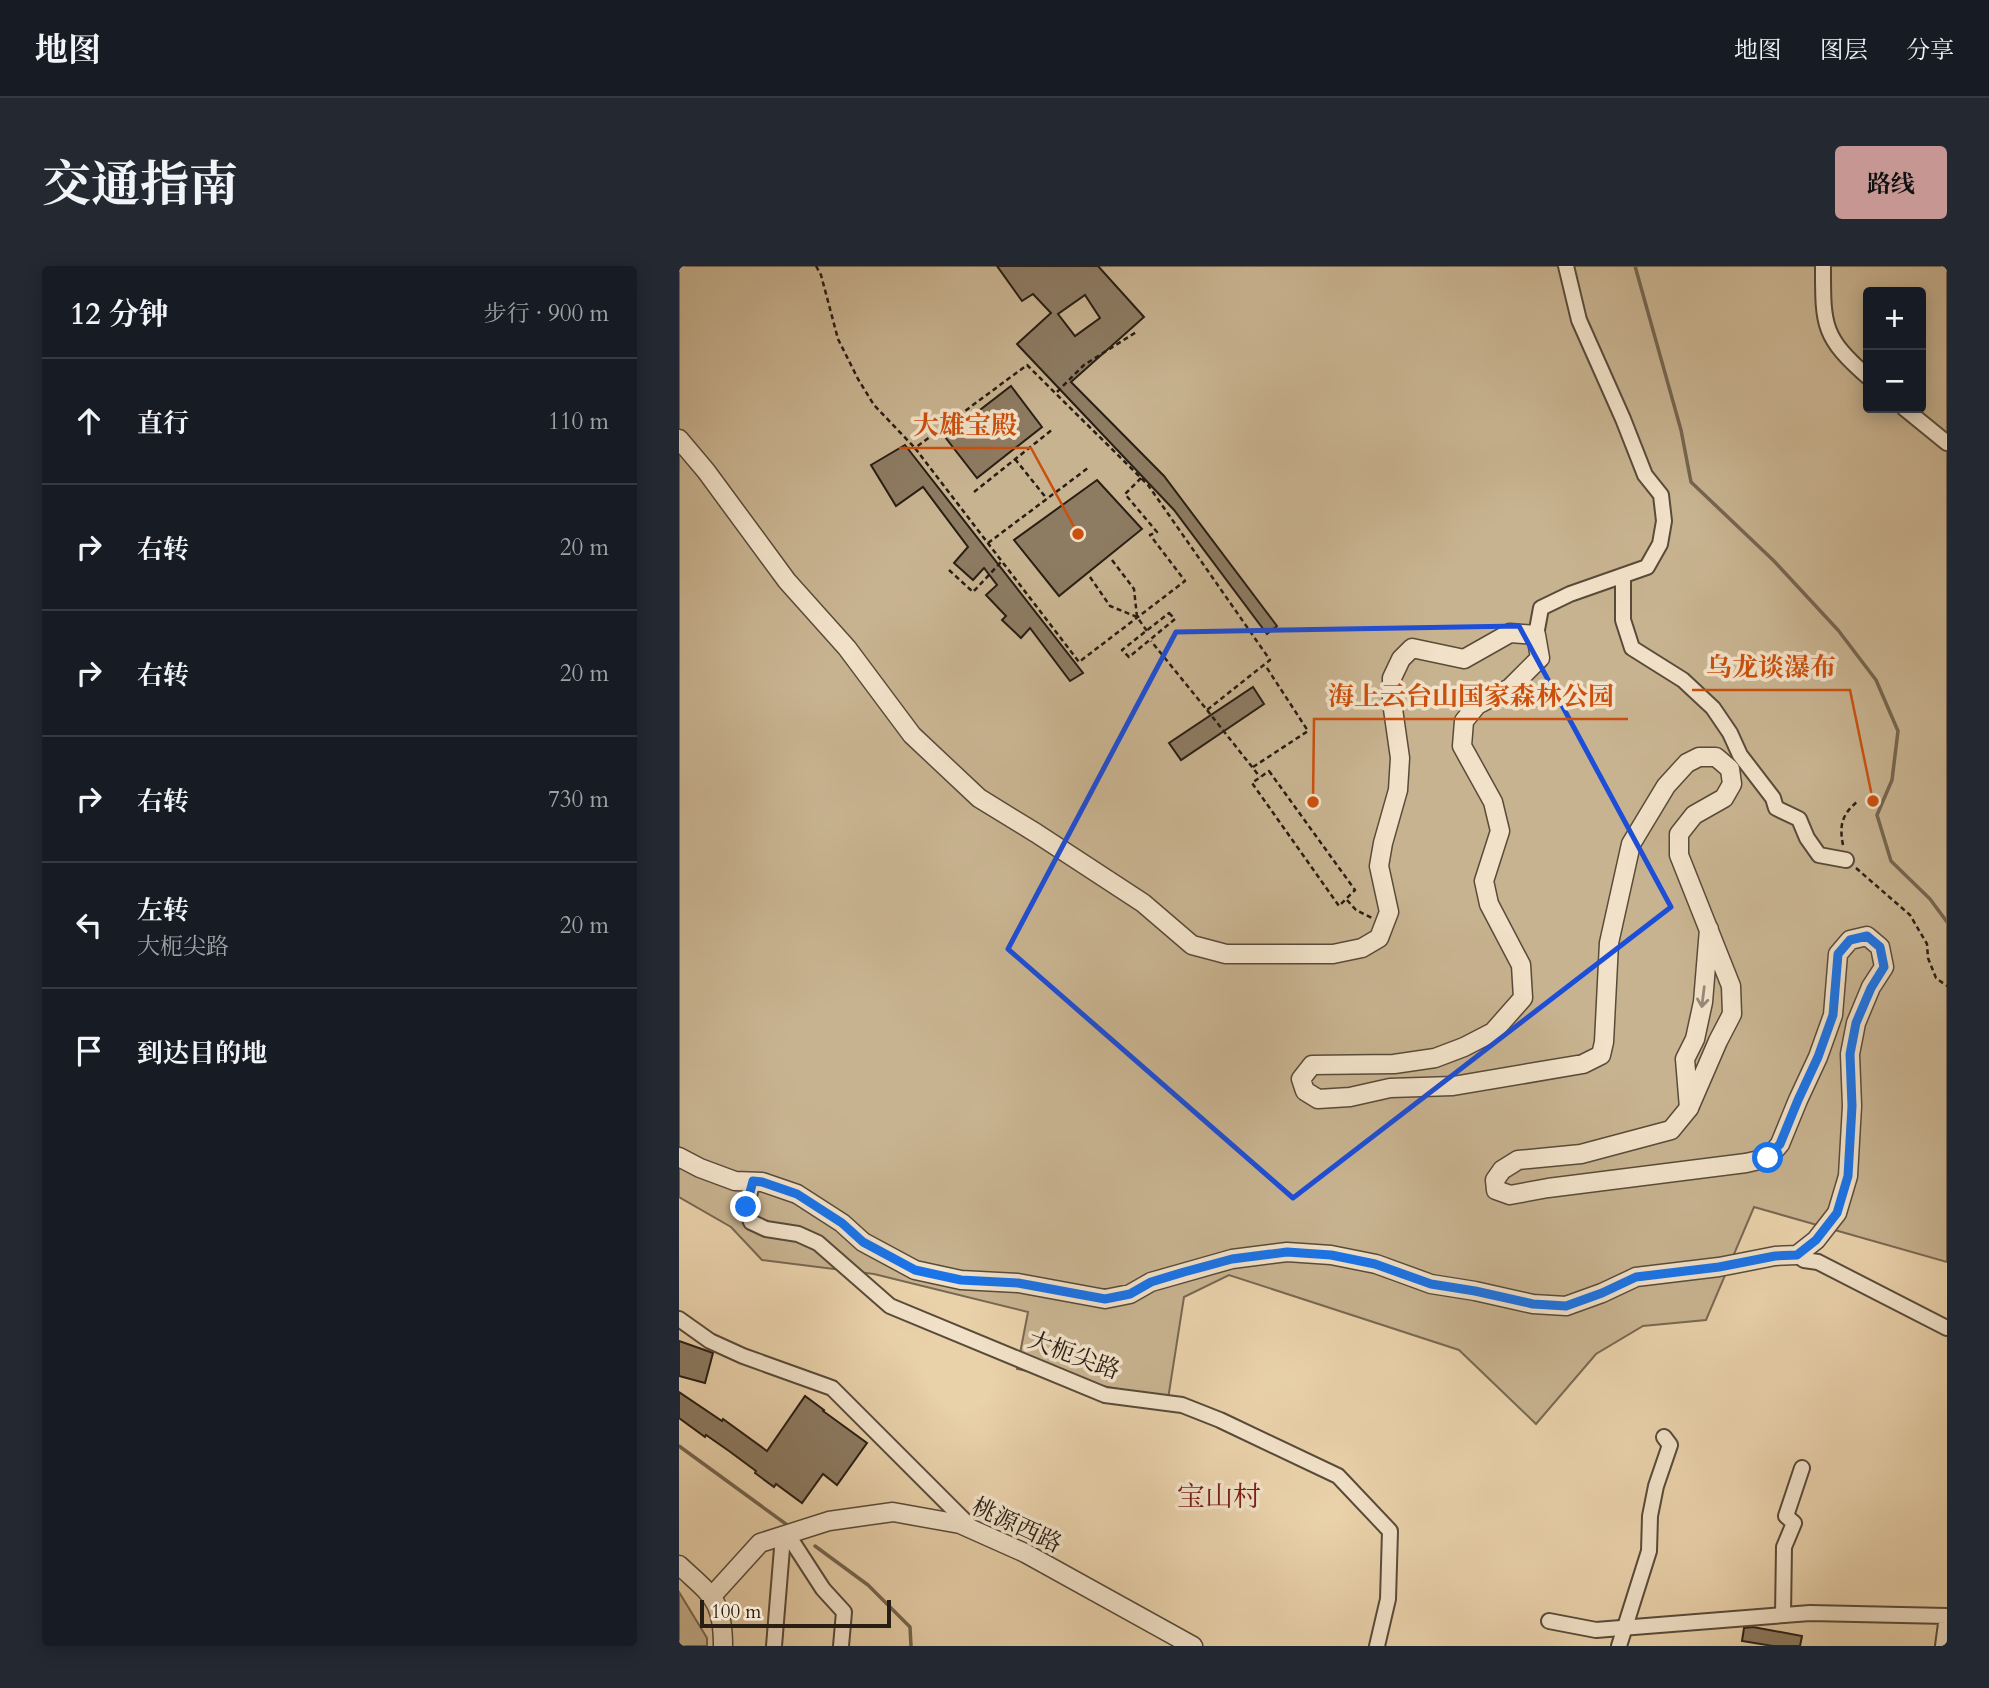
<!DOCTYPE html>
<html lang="zh">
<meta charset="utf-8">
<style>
:root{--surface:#171b24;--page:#242831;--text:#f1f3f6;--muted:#9ea1a6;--line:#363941;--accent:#c59692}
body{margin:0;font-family:Cardo,"Noto Serif SC",serif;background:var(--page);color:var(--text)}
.controls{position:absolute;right:21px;top:21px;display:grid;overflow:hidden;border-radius:7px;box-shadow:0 4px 18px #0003}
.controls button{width:63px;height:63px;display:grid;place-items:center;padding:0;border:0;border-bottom:2px solid var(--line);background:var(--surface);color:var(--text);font:35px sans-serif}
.scale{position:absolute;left:21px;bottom:18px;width:191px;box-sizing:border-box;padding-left:7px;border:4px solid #291e14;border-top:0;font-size:19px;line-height:24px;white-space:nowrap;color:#291e14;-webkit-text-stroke:5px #f1e1c8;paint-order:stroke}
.stop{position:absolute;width:21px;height:21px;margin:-16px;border:5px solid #1a73e8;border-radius:50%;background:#fff}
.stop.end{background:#1a73e8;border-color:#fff;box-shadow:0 2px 7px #0008}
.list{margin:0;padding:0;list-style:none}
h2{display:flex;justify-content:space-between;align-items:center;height:91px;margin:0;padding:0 28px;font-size:30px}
h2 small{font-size:23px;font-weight:400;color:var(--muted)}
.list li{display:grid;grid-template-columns:46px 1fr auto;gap:21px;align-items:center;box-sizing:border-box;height:126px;padding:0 28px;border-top:2px solid var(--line)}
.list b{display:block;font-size:26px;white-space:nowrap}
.list p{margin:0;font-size:23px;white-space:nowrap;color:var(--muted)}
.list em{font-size:23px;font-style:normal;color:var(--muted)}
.icon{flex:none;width:38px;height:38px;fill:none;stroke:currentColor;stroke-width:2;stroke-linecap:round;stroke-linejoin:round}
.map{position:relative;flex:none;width:1268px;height:1380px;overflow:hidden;border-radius:7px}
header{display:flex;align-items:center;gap:42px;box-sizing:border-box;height:98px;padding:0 35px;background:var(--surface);border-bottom:2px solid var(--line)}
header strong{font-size:33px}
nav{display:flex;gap:38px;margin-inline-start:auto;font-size:24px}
.intro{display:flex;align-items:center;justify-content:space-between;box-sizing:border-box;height:168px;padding:0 42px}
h1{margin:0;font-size:49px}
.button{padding:18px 32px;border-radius:7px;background:var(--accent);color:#111;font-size:24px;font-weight:700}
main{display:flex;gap:42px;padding:0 42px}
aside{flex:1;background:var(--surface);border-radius:7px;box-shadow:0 4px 18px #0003}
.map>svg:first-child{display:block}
.green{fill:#c8b390;stroke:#786852;stroke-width:2;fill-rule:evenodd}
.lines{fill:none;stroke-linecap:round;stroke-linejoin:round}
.stream{stroke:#75654f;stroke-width:3.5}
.building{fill:#8d7b62;stroke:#291e14;stroke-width:2;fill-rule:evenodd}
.minor-casing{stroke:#594b3a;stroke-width:18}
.tertiary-casing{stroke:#594b3a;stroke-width:21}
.path{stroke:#291e14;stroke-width:2.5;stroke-dasharray:5 3.5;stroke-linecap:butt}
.minor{stroke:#f1e1c8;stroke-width:14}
.tertiary{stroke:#f1e1c8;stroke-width:18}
.oneway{stroke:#978977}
.route{stroke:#1a73e8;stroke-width:9}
.marked{fill:none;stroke:#1d4ed8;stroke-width:5;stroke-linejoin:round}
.labels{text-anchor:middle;stroke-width:7;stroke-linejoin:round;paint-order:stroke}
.street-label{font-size:24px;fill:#291e14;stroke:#f1e1c8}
.quarter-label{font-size:28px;fill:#7a1f14;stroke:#f1e1c8}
.leader{fill:none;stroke:#cb500d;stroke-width:2.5}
.callout-dot{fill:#cb500d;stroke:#f1e1c8;stroke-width:2.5}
.callout-label{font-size:26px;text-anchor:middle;font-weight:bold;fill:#cb500d;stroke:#f1e1c8;stroke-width:7;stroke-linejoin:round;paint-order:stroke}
</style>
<header>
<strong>地图</strong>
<nav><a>地图</a><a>图层</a><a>分享</a></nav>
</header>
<div class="intro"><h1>交通指南</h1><a class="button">路线</a></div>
<main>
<aside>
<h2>12 分钟<small>步行 · 900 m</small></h2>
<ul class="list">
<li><svg class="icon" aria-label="ahead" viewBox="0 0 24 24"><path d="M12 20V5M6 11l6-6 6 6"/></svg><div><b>直行</b></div><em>110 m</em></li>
<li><svg class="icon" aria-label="right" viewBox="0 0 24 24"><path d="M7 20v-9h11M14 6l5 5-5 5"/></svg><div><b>右转</b></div><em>20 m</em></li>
<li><svg class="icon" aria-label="right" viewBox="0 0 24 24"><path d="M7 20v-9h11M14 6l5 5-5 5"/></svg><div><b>右转</b></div><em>20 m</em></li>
<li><svg class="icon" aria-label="right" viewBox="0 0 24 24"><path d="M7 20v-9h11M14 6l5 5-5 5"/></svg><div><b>右转</b></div><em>730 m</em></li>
<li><svg class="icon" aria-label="left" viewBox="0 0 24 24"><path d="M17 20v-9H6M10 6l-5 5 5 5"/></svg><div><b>左转</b><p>大枙尖路</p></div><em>20 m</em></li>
<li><svg class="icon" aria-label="arrive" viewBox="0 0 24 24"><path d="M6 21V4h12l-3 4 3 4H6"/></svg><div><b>到达目的地</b></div></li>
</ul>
</aside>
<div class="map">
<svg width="1268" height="1380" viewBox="0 0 1268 1380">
<rect width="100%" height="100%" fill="#e9d1aa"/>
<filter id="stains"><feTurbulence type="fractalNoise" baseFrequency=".00286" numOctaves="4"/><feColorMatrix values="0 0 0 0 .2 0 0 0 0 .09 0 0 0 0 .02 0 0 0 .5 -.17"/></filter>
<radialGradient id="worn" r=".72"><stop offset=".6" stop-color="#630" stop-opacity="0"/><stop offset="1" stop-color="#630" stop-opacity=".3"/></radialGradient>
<g class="green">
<path d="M0,0H1268V996L1075,941L1027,1054L964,1060L917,1088L857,1158L780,1084L550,1009L505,1031L489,1133L338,1103L349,1046L195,1008L83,994L52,961L0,931ZM1189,26H1242V142H1189Z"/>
<path d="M0,1326L28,1372V1380H0Z"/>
</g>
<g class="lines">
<g class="stream">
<path d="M956,0L1002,164L1012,216L1095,295L1159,364L1197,414L1219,465L1213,514L1198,549L1212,595L1251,633L1268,656"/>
<path d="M0,1180L111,1261"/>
<path d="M136,1280L189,1319L231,1361L232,1380"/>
</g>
</g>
<g class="building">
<path d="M318,0H419L465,51L392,116L485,210L598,360L588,368L495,244L338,78L372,47L354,28L343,35ZM406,29L421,52L396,70L379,48Z"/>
<path d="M332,120L363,161L298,212L266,171Z"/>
<path d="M226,179L404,407L391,415L351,362L342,372L323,354L327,350L307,329L318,319L305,302L294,314L275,297L289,281L244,221L217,240L192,199Z"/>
<path d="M418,214L463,263L380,330L335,274Z"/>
<path d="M574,421L585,438L502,494L490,477Z"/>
<path d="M0,1075L34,1087L26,1117L0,1110Z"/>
<path d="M0,1126L43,1155L44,1153L88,1185L126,1130L145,1144L144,1145L188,1177L158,1219L144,1208L123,1237L97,1218L95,1221L76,1207L77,1205L50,1185L27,1169L26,1171L0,1152Z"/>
<path d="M1074,1361L1123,1370L1121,1380H1094L1063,1375L1065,1362Z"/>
</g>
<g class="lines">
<defs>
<g id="minor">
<path d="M1144,0C1144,59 1143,71 1189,111"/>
<path d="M1225,142L1268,177"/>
<path d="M944,310V354L953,382L1004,414L1034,442L1051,467L1061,489L1094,532L1097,542L1120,553L1128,572L1140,589L1167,594"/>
<path d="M857,369L862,342L891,328L968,301L981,278L985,255L982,229L966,209L944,153L900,54L887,0"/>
<path d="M74,915L67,941L72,956L87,963L119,968L139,977L211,1040L426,1129L503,1139L541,1154L659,1210L711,1265L709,1333L698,1380"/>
<path d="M1118,989L1125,994L1139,996L1268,1062"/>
<path d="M0,1053L31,1075L64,1090L153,1122L292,1261"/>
<path d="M109,1269L144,1323L165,1346L162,1380"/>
<path d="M1104,1349L1105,1281L1115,1257L1107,1250L1123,1202"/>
<path d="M870,1355L917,1364L1131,1347L1268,1350L1264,1380"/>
<path d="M95,1380L104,1270"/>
<path d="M940,1380L970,1285L971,1250L977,1220L991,1179L985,1171"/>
</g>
<g id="tertiary">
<path d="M0,173L27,205L108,315L168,382L233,469L300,532L357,567L464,637L513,679L547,688H654L683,682L700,672L710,646L700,600L704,577L719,524L721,492L713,436V412L722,393L733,382L785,393L831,367L857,369L861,392L831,422L798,439L785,455L783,480L814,536L821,565L805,615L810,638L842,699L844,732L814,766L785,781L756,792L715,798L633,799L622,813L626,825L639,833L671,831L711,822L774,820L904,798L922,789L925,776L930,677L952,578L987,520L1008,497L1020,491H1037L1051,503L1053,518L1045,532L1015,549L1000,568V589L1052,720L1053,748L1039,775L1010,842L1006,793L1016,773L1024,736L1030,663"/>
<path d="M0,891L21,902L56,915L83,916L118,928L163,957L184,976L236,1004L282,1014L339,1017L426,1033L451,1028L472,1016L553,993L608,986L652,989L697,998L752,1018L796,1025L854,1038L887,1040L923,1027L957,1011L1040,1001L1096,990L1118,989L1137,974L1158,947L1169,910L1173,840L1171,788L1177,757L1192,721L1205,701L1201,681L1188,670L1171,674L1159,688L1154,749L1139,791L1119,834L1101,878L1089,892L1067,897L869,922L831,929L817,924L816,914L823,904L839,894L902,888L992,864L1010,842"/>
<path d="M0,1299C32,1329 44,1333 44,1380"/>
<path d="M33,1330L81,1277L150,1255L214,1246L281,1258L346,1287L514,1380"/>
</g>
</defs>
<use href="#minor" class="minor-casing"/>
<use href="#tertiary" class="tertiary-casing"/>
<g class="path">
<path d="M137,0L142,9L159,73L179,113L195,139L235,181"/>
<path d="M378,126L405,99L459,65"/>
<path d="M336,193L368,233"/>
<path d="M462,212L446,228L478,266L471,269L506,315L400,396L236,182L348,99L462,212L469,219L591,394L528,444L472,375"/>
<path d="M295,226L374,163"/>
<path d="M309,277L409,202"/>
<path d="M433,294L455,323L458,351L468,365"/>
<path d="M270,304L294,326L323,295"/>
<path d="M411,311L431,340L458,351"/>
<path d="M490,347L496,353L450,391L443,384Z"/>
<path d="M528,444L581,511"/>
<path d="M574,501L629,465L586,399"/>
<path d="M590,505L676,624L660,640L573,517Z"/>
<path d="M1164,579C1160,559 1163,548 1179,535"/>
<path d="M1177,602L1231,649L1248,678L1249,692L1257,712L1268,720"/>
<path d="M668,634L677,644L693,652"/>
</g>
<use href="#minor" class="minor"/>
<use href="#tertiary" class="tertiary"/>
</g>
<defs><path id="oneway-shaft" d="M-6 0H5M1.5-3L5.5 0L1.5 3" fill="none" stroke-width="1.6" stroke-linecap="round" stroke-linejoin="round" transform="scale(1.75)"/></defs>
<use class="oneway" href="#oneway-shaft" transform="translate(1024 731) rotate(97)"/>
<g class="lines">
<path class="route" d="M67,941L74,915L83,916L118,928L163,957L184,976L236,1004L282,1014L339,1017L426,1033L451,1028L472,1016L505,1006L553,993L608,986L652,989L696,998L752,1018L796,1025L854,1038L887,1040L923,1027L957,1011L1040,1001L1096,990L1118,989L1137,974L1158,947L1169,910L1173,840L1171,788L1177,757L1192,722L1205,701L1201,681L1188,670L1171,674L1159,688L1154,749L1139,791L1119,834L1101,878L1089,892"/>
</g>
<path class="marked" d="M840,360L992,641L614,932L329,683L497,366Z"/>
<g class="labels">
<g class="street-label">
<text transform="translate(395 1089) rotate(20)" y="8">大枙尖路</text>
<text transform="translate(338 1259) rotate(25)" y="8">桃源西路</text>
</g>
<g class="quarter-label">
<text x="540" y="1240">宝山村</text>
</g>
</g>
<path class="leader" d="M399 268L352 182H220M1194 535L1171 424H1013M634 536L635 453H949"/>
<g class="callout-dot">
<circle cx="399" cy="268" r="7"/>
<circle cx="1194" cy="535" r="7"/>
<circle cx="634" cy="536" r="7"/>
</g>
<g class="callout-label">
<text x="286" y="168">大雄宝殿</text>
<text x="1092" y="410">乌龙谈瀑布</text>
<text x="792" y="439">海上云台山国家森林公园</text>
</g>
<rect width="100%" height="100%" filter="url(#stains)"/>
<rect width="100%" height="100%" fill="url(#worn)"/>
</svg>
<div class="controls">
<button>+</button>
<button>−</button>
</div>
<div class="scale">100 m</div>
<div class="stop" style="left:1089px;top:892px"></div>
<div class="stop end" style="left:67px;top:941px"></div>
</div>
</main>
